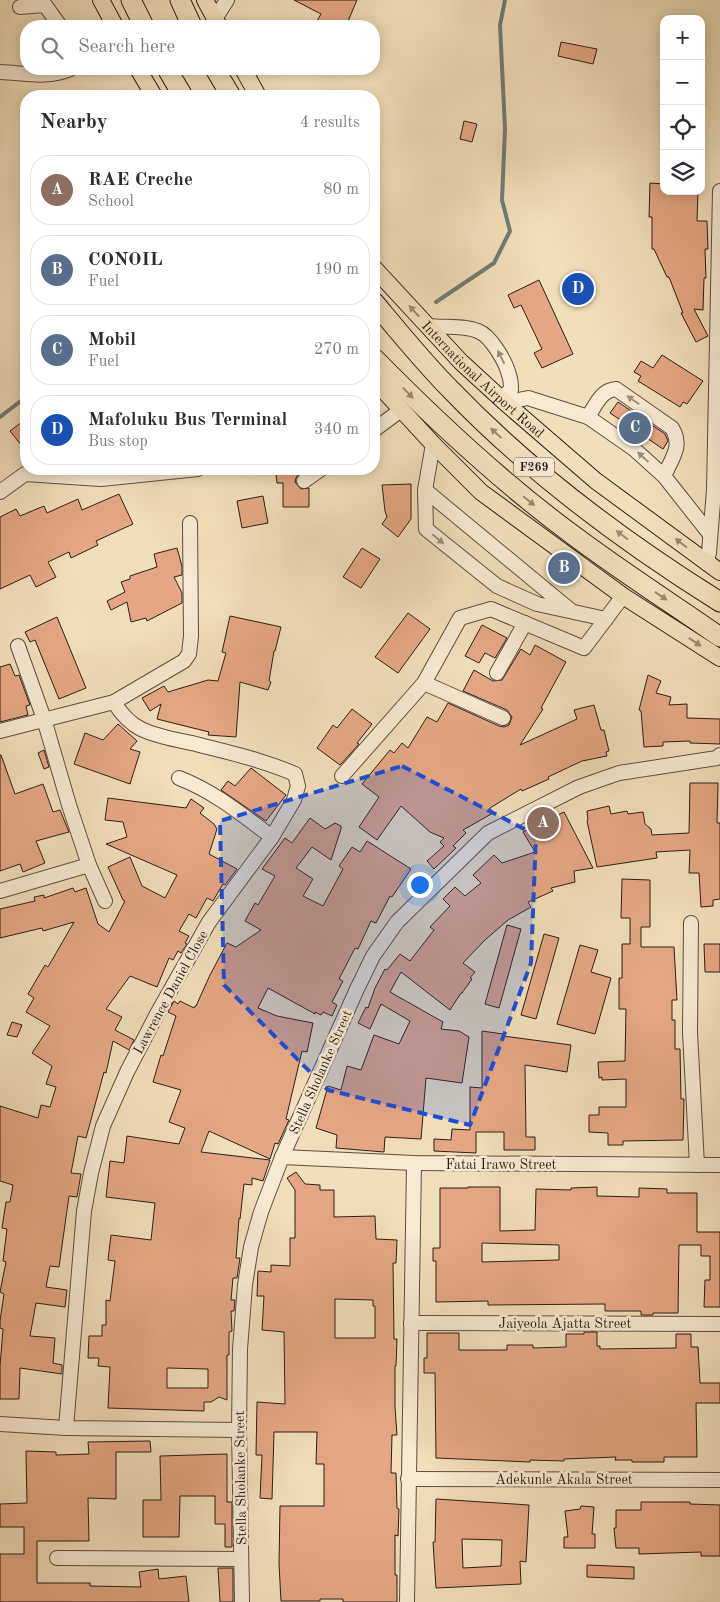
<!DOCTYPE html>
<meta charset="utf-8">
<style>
:root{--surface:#fff;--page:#f7f7f7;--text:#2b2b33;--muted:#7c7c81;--line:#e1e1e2;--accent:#db2777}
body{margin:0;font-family:"Old Standard TT",serif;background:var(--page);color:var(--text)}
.controls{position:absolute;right:15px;top:15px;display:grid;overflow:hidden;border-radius:10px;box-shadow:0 2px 12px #0003}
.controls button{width:45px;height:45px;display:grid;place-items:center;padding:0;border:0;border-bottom:1px solid var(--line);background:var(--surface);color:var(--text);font:25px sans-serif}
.you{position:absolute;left:419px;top:884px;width:18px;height:18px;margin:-12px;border:4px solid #fff;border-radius:50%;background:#1a73e8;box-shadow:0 0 0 8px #1a73e833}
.badge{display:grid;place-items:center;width:32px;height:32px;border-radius:50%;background:var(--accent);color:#fff;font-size:16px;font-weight:700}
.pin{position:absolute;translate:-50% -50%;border:2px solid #fff;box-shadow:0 1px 5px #0006}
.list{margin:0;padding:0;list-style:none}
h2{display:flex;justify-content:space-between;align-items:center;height:65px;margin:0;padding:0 20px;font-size:21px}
h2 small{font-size:16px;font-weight:400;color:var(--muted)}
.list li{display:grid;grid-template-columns:32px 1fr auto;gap:15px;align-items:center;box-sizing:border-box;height:70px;margin:0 10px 10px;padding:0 10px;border:1px solid var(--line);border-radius:20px}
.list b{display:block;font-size:19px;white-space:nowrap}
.list p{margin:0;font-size:16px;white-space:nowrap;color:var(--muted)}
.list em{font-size:16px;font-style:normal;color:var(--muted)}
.icon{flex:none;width:28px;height:28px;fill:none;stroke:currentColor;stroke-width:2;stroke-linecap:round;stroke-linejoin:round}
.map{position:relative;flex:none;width:720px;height:1602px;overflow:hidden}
.search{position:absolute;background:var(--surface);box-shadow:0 2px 12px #0003;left:20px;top:20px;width:360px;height:55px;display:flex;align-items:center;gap:12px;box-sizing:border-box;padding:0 18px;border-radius:20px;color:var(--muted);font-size:19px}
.panel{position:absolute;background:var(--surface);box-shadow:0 2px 12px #0003;left:20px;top:90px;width:360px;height:385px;border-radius:20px}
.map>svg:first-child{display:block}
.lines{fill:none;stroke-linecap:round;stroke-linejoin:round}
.stream{stroke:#6f7d72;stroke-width:4}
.building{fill:#e5a783;stroke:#2d1d17;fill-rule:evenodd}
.minor-casing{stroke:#5e4e40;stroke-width:16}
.major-casing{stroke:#2d1d17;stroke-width:18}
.highway-casing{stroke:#2d1d17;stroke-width:21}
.minor{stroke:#f6ead2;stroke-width:14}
.major{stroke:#f1dfb9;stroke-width:16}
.highway{stroke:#f1dfb9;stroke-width:19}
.oneway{fill:#998870}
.oneway2{fill:#9c8e7e}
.marked{fill:#1d4ed8;fill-opacity:0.2;stroke:#1d4ed8;stroke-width:4;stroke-dasharray:10 6;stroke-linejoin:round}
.labels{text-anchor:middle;stroke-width:5;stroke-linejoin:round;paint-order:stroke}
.shield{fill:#f6ead2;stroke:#695a4f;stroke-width:1}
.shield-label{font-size:12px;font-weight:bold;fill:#2d1d17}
.street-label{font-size:14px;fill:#2d1d17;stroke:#f6ead2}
</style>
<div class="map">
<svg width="720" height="1602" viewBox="0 0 720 1602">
<rect width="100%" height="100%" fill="#f1dfb9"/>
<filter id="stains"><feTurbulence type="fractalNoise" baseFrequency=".004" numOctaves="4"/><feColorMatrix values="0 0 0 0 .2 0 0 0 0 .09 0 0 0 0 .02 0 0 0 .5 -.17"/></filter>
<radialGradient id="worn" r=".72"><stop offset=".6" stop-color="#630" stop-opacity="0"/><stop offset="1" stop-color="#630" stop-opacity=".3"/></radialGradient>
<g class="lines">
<g class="stream">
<path d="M436,302L494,263L510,231L502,200L505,129L500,25L505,0"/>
<path d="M0,417L26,397"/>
</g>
</g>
<g class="building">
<path d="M294,0H357L346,26H314L321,14Z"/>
<path d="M561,42L597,49L593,64L558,56Z"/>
<path d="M464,121L477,124L472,142L460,139Z"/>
<path d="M650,183L664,184V191H698L697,221H707L708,249H705L706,278H704L703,310L694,309L708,336L696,342L681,313H683L669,277H667L654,249H652V217H649Z"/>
<path d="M539,280L573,354L542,368L534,353L542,349L521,305L514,308L508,295Z"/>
<path d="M662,355L703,381L687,404L683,402L680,407L638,381L641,376L634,372L641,361L653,368Z"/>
<path d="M618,402L665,434L668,441L663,449L610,413Z"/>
<path d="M26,419V451L10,431Z"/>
<path d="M300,472L296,478L295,482L301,489L309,488V507H283V483H277L276,474Z"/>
<path d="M411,484V519L398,537L382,524L387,517L385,511L382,485Z"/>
<path d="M119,494L133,524L96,541L98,545L71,558L69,552L48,562L56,577L36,587L30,575L0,589V517L16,509L20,516L44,506L47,513L78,499L82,510Z"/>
<path d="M263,496L268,523L242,528L237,501Z"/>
<path d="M177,548L182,566V575L174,577L182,593V603L147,621L146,618L131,622L127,602L111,610L107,601L125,592L121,582L130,579V576L157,567L154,554Z"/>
<path d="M362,548L380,559L361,588L343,577Z"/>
<path d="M408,613L430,629L398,673L375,657Z"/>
<path d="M230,616L281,627L275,651H274L269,681L271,682L268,690L240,682L236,737L208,735L209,732L157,719L161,704L150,711L142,698L164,686L168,692L208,680L218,681L226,653L222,652Z"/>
<path d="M57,617L86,688L59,699L35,640L30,642L25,632Z"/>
<path d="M482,625L507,638L495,658L485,653L479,663L465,656Z"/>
<path d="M535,645L566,662L541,708L543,709L520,745L577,719L574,710L594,705L601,730H604L609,751L606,752L607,756L582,761L548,777L549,779L522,791L521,789L490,808L493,813L463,830L466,833L453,846L456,848L434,869L427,861L444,846L440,842L444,838L430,832L401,806L377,840L359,827L379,797L362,784L390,750L394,753L402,743L408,748L427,717L437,722L448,703L499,726L504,727L509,725L512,717L507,710L463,691L474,670L493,681L502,680L521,649L530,655Z"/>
<path d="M10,664L15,676L19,675L30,705L26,706L28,715L0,722V667Z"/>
<path d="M648,675L661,681L656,693L671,697L669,705L687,704V718L720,719V744L690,743V741L663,742V746L644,747L641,711L639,710Z"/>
<path d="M352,709L372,724L357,743L359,744L340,765L317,748L333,725L337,728Z"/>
<path d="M118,724L137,741L130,749L140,752L130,784L74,764L85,733L103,740Z"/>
<path d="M44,750L49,767L44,769L38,753Z"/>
<path d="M0,755H1L15,794L43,784L53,812L60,810L69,832L36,841L45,863L23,872L20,864L0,871Z"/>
<path d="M251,768L286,795L266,821L221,790L228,781L235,786Z"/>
<path d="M690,783H718L717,823H720V899L713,900V906L701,907L699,873H689L690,850L656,852L657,858L597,867L587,821L588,820L587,811L609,806L611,814L627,811L628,814L643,812L645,824L651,829L652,835L689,833Z"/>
<path d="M108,798L186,808L191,799L204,808L200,813L214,824L217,829L209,854L237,869L225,885L223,884L213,901L207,898L196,918L189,914L179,931L189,936L185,943L187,944L181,953L178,951L173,960L169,958L157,987L130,976L106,1009L122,1017L115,1030L134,1040L129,1050L113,1041L106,1073L104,1072L86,1138L78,1136L71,1173L81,1174L77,1197L69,1196L59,1267L50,1266L46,1287L67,1290L65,1307L36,1303L30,1336L55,1338L53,1363L62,1365V1374L20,1368L19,1399H0V1366L3,1329L0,1328V1321L4,1294L0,1292L6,1262L3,1261L7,1229L2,1228L6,1202H10L13,1185L0,1181V1106L38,1118L41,1105L50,1107L56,1087L46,1084L52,1066L32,1053L50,1026L26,1012L34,998L28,994L45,965L48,967L74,922L43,931L42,928L0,938V909L35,901L34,897L44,895V898L73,888L75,892L86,888L98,924L109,932L125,901L123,900L108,867L130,857L142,886L165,898L177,875L106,844L127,837L123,822L105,820Z"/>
<path d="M564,812L593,868L574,871L575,882L551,888L553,891L528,902L531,907L508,920L485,940L463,963L475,972L470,978L472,979L462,993H461L450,1010L401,972L390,992L443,1022L441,1029L459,1031L469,1037L462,1083L426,1078L421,1139L385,1137L384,1152L336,1148L337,1135L316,1128L328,1086L341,1090L347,1066L361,1070L374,1035L399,1044L410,1021L381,1004L370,1029L358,1023L366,1007L368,1008L375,988L385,969L387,970L400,954L410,961L434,930L430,927L450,906L443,899L455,887L465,896L481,883L473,875L494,855L502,863L535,852L523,832Z"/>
<path d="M310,818L325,829L335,823L341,826V829L331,860L312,847L296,868L313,879L303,896L323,906L343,869L339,866L352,847L360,852L367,841L411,869L392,897L390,896L376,923L371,921L358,949L355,948L339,979L343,981L332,1002L337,1005L332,1016L323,1012L321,1015L315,1012V1014L268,988L258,1008L277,1016L313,1023L307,1052L302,1051L286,1119L289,1120L278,1144L275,1143L270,1159L209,1131L201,1152L270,1160L263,1181L252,1178V1185L244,1184L240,1219L239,1218L236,1258H240L237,1278H233L231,1300H235L234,1311H231L232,1331L229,1332V1355H227V1400L219,1397L211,1402H204V1411L108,1408L110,1367L98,1366L99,1358H88L89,1336H102V1325H106V1300L110,1301L115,1261L108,1260L111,1235L151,1240L155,1203L106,1197L110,1161L124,1163L127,1136L179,1144L185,1128L169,1122L181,1090L153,1082L161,1055L163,1056L176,1016L168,1012L174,1001L178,1004L180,1001L194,1008L195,1006H196L210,975L227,943L236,947L261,930L245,921L255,903L258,905L275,876L262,869L285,838L292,843ZM167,1368L208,1369V1388H167Z"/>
<path d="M622,879L650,880V927H641V947H674L677,1000H672V1020H675V1049H680L681,1099H684L683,1140L623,1141V1145H608V1133L589,1132V1115H599V1107H626V1079L602,1080V1077L599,1078L598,1062L625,1061L626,1009H619V978H622V944H630V918H621Z"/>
<path d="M507,925L521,929L499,1008L485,1004Z"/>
<path d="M544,934L559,938L536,1019L521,1015Z"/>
<path d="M704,944H720V972H705Z"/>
<path d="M580,945L598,950L591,972L611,978L595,1034L557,1024Z"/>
<path d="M12,1022L22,1025L17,1037L7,1035Z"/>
<path d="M482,1031L503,1034V1036L571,1045L567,1072L525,1065L526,1137H535V1150H504V1132H476V1153L434,1151V1139L451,1140L452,1129L470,1130V1087L482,1088Z"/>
<path d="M296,1172L305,1184L320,1185V1190H334V1217L375,1216L376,1239L397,1240L396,1263H393L394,1339H397L396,1366H395V1407L397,1435H392L391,1473H396L397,1508L399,1509L398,1536L395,1535V1575H397V1602H343V1599H320V1601H281L279,1564L280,1506H324V1464H316L317,1432H274L272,1499L260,1498L262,1455H256L257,1402L285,1404L284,1332L262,1330L264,1296H257L258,1271L271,1272V1265L290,1266V1238H295V1190L287,1178ZM335,1299L373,1300V1306H375V1338H335Z"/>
<path d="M468,1187H500V1231L535,1230L536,1189L571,1190V1188L597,1187V1196L639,1197V1188L667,1189V1193H697V1232H720V1307H704L705,1280H710V1256H701V1245H679L678,1313H653V1315H641V1311H605V1304L488,1305V1301L436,1302V1261H433V1248H440V1188H468ZM482,1243L559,1245V1260L482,1262Z"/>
<path d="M584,1332H597V1346H600V1349L676,1348V1334H691V1347H698L700,1383H720V1403H696L697,1457H664V1462H632V1460H615L616,1457L564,1459V1461L530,1460V1462L436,1458L435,1373H424V1358H427V1333H459V1350H507V1345H533V1348L566,1347V1334H584Z"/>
<path d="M150,1441L151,1452H116V1499L88,1498L89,1541H37V1583H90V1586L141,1587L139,1572L158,1569L159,1579L186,1576L189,1602H0V1554H24V1527H0V1504L27,1503L26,1451L56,1452V1455L89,1454L88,1442Z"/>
<path d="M227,1454V1502H232V1547H225V1524H215V1496H180L179,1537H143V1500H161L160,1456Z"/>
<path d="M436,1499L529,1505L526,1562L520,1561L521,1584L436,1588L433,1542H435ZM462,1539L502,1540L501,1566L463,1568Z"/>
<path d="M641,1502H690V1504L720,1505V1556H701V1552L639,1554V1548H616L614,1528H616V1510H641Z"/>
<path d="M581,1506L594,1507L592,1534H595V1548H564V1537H568L565,1511L580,1509Z"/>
<path d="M587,1565L634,1567V1579L587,1577Z"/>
<path d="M218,1568H233V1602H220Z"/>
</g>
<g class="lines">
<defs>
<g id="minor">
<path d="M20,7L45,5L60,26"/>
<path d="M215,19L227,0"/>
<path d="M0,72C25,73 46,79 70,69"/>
<path d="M428,326C444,328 463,325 478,331C491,336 506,362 509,375C511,380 511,385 511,390L501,398"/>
<path d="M508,405L518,400L528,398L588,417L634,449L664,476L709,533"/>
<path d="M588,417C595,406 601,390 616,389L672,428C683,446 672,458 664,476"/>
<path d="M374,430L401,410"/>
<path d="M433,444L425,490L426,529L497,586L537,604L606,619"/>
<path d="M304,481L321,469"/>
<path d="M425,490L570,610"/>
<path d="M0,492L25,474L101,479L198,469"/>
<path d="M706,563L709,553L714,490L720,191"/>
<path d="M18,646L44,719L69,805L89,865L105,901"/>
<path d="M497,673L525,623"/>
<path d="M424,683L503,718"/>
<path d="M0,731L114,702L184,661L189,654L191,636L190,523"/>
<path d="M342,776L424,683L460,618L491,609L584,648L623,596"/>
<path d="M179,778C215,792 241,814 272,837"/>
<path d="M0,891L89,865"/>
<path d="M691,923L690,1032L697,1165"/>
<path d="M282,1157L414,1163L720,1165"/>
<path d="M411,1323L720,1324"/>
<path d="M0,1424L66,1428L239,1430"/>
<path d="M66,1428L84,1211L91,1173L103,1126L127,1072L157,1014L209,922L272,837L294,800L298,786L295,774C263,760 230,753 196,744C177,740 158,737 141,729C129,723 120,712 114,702"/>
<path d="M408,1479L720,1480"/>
<path d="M57,1558L241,1559"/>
<path d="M242,1602L239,1430L240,1349L245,1285L251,1247L261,1212L282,1157L357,989L373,956L397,922L488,833L579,787L619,773L717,758L720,755"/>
<path d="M407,1602L414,1163"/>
</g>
<g id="major">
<path d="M101,0L115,26"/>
<path d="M205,0L219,26"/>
<path d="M138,69L154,96"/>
<path d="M243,69L258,96"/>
<path id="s1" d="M374,268L461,362L508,405L596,481L720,572"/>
<path d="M374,380L433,444L481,492L623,596L720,658"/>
</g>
<g id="highway">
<path d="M131,0L144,26"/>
<path d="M180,0L192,26"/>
<path d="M167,69L183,96"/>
<path d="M215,69L231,96"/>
<path d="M374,302C399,332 424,363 452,391C530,472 624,542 720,602"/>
<path d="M374,358C436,421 501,482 573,535C621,571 671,603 720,637"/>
</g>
</defs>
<use href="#minor" class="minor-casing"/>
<use href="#major" class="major-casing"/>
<use href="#highway" class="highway-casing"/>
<use href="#minor" class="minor"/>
<use href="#major" class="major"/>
<use href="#highway" class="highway"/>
</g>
<defs><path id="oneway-solid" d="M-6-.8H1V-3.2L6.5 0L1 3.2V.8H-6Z" transform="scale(1.25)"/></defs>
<g class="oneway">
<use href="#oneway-solid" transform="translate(414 311) rotate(-133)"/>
<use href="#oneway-solid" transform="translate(408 393) rotate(46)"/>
<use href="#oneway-solid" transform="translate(496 433) rotate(-137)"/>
<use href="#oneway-solid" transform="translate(529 501) rotate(39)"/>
<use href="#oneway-solid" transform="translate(622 535) rotate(-143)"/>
<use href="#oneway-solid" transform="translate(681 543) rotate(-143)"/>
<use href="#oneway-solid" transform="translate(661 596) rotate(34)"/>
<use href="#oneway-solid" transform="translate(695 642) rotate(33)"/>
</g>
<g class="oneway2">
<use href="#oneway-solid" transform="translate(501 357) rotate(-117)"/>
<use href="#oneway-solid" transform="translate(633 400) rotate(-145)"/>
<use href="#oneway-solid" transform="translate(643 457) rotate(-137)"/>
<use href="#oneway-solid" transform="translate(438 539) rotate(39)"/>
</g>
<path class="marked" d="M402,766L536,835L531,963L470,1125L328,1090L224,985L220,821Z"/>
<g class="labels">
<rect class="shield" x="514" y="457.5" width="40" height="19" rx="4"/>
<g class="shield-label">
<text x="534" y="471">F269</text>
</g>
<g class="street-label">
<text dy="5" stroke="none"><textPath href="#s1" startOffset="156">International Airport Road</textPath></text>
<text transform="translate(170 992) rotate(-61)" y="5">Lawrence Daniel Close</text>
<text transform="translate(320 1072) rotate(-66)" y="5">Stella Sholanke Street</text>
<text x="501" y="1169">Fatai Irawo Street</text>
<text x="565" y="1328">Jaiyeola Ajatta Street</text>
<text transform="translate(240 1478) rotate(-91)" y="5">Stella Sholanke Street</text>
<text x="564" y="1484">Adekunle Akala Street</text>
</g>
</g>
<rect width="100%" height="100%" filter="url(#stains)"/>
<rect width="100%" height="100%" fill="url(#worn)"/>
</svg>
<div class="controls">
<button>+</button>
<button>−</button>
<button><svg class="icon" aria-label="locate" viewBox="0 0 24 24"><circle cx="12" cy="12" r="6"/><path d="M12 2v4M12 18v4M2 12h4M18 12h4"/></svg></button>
<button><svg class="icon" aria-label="layers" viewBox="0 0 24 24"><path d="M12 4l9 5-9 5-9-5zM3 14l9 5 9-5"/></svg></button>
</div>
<div class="you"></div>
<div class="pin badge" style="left:543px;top:823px;background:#8d6e63">A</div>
<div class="pin badge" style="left:564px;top:568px;background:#5c6f8a">B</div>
<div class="pin badge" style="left:635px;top:428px;background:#5c6f8a">C</div>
<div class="pin badge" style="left:578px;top:289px;background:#1a4fb4">D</div>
<div class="search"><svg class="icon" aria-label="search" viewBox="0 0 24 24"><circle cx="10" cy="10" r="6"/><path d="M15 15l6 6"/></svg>Search here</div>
<section class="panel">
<h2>Nearby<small>4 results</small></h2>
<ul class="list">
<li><span class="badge" style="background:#8d6e63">A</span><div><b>RAE Creche</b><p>School</p></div><em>80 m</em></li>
<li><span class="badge" style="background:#5c6f8a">B</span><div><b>CONOIL</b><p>Fuel</p></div><em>190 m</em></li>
<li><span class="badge" style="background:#5c6f8a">C</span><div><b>Mobil</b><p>Fuel</p></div><em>270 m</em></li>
<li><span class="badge" style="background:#1a4fb4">D</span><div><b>Mafoluku Bus Terminal</b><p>Bus stop</p></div><em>340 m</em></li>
</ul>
</section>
</div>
